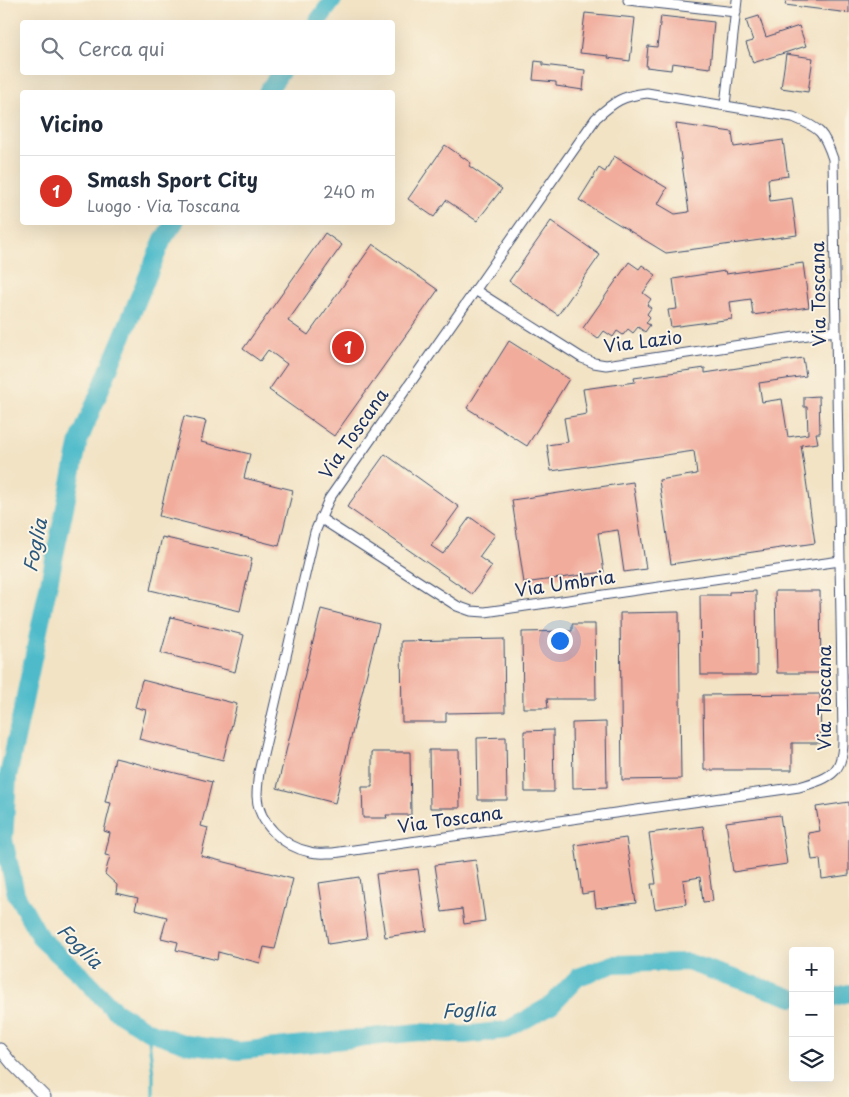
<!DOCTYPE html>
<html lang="it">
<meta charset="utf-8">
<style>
:root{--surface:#fff;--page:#f6f6f7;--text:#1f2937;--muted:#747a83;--line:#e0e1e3;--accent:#d93025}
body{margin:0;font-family:"Playpen Sans",sans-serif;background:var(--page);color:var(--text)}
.controls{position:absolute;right:15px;bottom:15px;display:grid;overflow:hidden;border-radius:5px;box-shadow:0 5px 20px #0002}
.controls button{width:45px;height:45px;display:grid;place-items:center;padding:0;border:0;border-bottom:1px solid var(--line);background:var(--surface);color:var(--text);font:25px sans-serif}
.you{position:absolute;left:559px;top:640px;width:18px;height:18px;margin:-12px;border:4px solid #fff;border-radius:50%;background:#1a73e8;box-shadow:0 0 0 8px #1a73e833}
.badge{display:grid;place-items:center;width:32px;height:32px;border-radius:50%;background:var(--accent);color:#fff;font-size:16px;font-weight:700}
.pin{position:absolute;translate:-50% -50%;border:2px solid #fff;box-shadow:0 1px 5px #0006}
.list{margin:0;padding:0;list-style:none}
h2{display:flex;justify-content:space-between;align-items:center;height:65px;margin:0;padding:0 20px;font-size:21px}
h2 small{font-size:16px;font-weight:400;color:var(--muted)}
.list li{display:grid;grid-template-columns:32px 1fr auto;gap:15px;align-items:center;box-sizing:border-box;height:70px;padding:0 20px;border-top:1px solid var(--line)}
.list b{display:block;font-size:19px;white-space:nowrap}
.list p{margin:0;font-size:16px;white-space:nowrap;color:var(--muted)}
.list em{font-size:16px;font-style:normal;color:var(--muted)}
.icon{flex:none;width:28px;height:28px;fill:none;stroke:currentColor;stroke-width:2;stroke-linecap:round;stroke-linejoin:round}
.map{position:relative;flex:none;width:849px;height:1097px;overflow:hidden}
.search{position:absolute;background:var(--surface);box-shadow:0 5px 20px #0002;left:20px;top:20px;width:375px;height:55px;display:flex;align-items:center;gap:12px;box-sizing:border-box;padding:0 18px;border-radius:5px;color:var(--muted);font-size:19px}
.panel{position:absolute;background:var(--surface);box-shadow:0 5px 20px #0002;left:20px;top:90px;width:375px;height:135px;border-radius:5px}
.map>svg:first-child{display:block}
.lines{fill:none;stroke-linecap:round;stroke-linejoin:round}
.stream{stroke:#4fbbca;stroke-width:3}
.river{stroke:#4fbbca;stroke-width:18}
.building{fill:#f1ac9c}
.street-casing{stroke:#3b4a6d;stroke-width:11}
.secondary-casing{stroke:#3b4a6d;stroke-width:13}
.street{stroke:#fff;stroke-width:9}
.secondary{stroke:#fff;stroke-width:11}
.labels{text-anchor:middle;stroke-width:4;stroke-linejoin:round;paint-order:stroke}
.street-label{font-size:18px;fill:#1b2f5e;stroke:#fcf5e5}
.water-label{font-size:19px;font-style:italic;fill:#2b597e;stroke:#fcf5e5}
</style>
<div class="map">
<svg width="849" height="1097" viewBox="0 0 849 1097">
<rect width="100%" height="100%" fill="#fcf5e5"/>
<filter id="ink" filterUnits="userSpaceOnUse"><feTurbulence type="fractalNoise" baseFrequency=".02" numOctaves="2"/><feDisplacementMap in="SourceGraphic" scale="10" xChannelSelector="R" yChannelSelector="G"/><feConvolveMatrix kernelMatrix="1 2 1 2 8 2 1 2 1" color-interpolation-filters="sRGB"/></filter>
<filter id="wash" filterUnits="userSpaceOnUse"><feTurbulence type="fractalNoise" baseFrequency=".0096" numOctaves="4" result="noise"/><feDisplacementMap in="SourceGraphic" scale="20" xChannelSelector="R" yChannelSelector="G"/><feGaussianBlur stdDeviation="1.12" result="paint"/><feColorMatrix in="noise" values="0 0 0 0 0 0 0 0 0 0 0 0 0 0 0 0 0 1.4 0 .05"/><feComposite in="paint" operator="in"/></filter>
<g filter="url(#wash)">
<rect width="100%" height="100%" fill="#f2e3c5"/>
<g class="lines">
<path class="stream" d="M148,1031L153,1074V1097"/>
<g class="river">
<path d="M317,22L333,0"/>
<path d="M267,92L281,72"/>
<path d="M175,222L163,239L79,441L8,777L4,840L16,894L41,939L81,975L114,1010L148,1031L186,1044L239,1051L419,1032L464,1035L507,1030L551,1005L578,977L614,964L687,962L793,998"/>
<path d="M830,998L849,993"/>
</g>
</g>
<g id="blocks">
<g class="building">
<path d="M786,0H849V13L785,5Z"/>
<path d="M585,13L635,18L630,61L608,58L609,56L580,53Z"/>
<path d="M661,16L714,22L710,68L672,63L671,70L646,67L648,46L657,47Z"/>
<path d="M759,16L766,37L799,26L806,46L753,63L746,43L753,41L746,20Z"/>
<path d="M786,54L813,58L808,92L781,88Z"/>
<path d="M535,61L543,62V65L585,70L583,90L556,86V82L533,80Z"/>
<path d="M676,124L732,132L734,147L783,140L788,176L768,179L770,201L792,198L797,235L666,253L579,200L599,168L605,172L614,156L667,188L658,204L675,214L689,212Z"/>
<path d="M445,145L471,163L469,166L502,189L477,221L446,200L434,217L408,199Z"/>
<path d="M551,221L600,255L558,315L509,281Z"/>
<path d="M325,233L342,245L288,321L308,335L373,244L438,290L334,436L269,390L287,364L268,350L260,361L243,349Z"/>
<path d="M629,262L639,269L642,265L656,275L643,293L651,299L647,305L651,308L647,314L650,317L646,323L650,325L645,332L638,327L633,333L628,329L623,335L617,331L613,337L604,331L598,339L583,328Z"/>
<path d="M803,263L809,307L753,315L751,299L730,302L732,319L671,327L668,310L677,309L673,279L725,271L726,274Z"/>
<path d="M509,341L569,379L527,446L467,408Z"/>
<path d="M803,358L806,376L759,383L762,402L782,399L788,437L808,434L807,407H804V397L819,396L820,433H816L818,443L801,445L815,543L671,564L659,480L697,474L694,451L551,471L547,445L568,442L564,418L587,414L583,389L635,382L634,378L705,368V373Z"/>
<path d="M184,416L206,421L201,442L250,454L244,478L293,490L279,546L159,516Z"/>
<path d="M385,454L459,507L431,546L443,554L470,517L495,535L479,557L492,566L472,594L347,507Z"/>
<path d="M633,482L646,569L624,572L618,530L598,533L604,572L524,583L512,500Z"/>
<path d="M162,537L252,558L240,611L150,590Z"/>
<path d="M756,591L757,675H701L700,595H729V592Z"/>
<path d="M775,591H820L821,673H777Z"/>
<path d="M321,609L379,624L335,803L277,788Z"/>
<path d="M679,612L681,779L622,780L620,613Z"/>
<path d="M171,617L244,635L235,672L161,653Z"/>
<path d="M572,624H595L596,699H547L548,708H523L522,632L572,631Z"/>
<path d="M504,639L505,712L446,713V722H402L401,641Z"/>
<path d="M142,680L237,704L223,760L139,739L146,710L135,707Z"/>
<path d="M820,694L821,743H792V770H704L703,695Z"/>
<path d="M606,722L607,787L573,788L572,723Z"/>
<path d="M553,730L554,792H525L524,731Z"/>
<path d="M506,737L507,800H478L477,738Z"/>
<path d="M429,750H459L460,808H430Z"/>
<path d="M372,752H410L411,815H386L387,818H363L362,787H372Z"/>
<path d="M115,758L212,782L201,826L208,828L201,856L293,879L275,949L264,947L260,963L218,952L217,960L176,950L178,942L161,938L167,917L135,909L138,898L116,893L117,885L105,874L110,856L105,855L110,833L104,831L111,803L105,802Z"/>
<path d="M849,802V875L822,879L820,859L812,860L808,833L820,831L816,807Z"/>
<path d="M780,815L787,864L733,872L726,822Z"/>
<path d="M703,826L713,901L703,902L700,877L683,880L686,904L655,909L651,884H656L649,833Z"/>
<path d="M626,838L636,903L596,908L594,892L582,894L575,845Z"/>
<path d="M476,860L485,921L464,924L462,909L442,912L435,865Z"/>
<path d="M418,869L427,931L385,937L376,874Z"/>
<path d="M359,877L367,938L328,944L319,883Z"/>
</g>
</g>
</g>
<g filter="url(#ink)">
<use href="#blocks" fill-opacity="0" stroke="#3b4a6d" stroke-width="1"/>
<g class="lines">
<defs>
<g id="street">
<path d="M628,0L736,12"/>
<path d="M647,93L793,117C820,128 824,132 833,159L843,734C844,772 834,777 799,787L333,853C326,853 317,854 310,852C284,847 258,823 257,796C257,788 258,780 259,772L315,532L329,499L596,118C615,101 622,96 647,93Z"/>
<path d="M725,105L737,0"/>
<path d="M475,290L582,358L594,363L606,365L835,331"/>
<path d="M320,518L457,606L471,611L485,612L840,561"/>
</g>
<path id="secondary" d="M0,1049L13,1065L45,1097"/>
</defs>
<use href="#street" class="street-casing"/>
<use href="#secondary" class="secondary-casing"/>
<use href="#street" class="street"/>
<use href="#secondary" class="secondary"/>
</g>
</g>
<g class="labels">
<g class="street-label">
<text transform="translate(819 294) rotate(-91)" y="6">Via Toscana</text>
<text transform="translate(643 342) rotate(-7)" y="6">Via Lazio</text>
<text transform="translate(354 434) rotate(-55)" y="6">Via Toscana</text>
<text transform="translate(565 584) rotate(-8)" y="6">Via Umbria</text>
<text transform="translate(825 698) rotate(-90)" y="6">Via Toscana</text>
<text transform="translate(450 820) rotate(-8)" y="6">Via Toscana</text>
</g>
<g class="water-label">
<text transform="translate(35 545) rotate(-78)" y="7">Foglia</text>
<text transform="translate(80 946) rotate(45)" y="7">Foglia</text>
<text transform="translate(469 1010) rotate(-2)" y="7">Foglia</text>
</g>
</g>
</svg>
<div class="controls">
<button>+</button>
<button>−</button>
<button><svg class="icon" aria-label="layers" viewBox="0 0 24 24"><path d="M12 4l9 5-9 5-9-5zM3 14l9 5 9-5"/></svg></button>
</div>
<div class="you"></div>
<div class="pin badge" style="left:348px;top:347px">1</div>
<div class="search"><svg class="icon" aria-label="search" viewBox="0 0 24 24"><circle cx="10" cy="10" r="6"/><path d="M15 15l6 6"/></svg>Cerca qui</div>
<section class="panel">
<h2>Vicino<small></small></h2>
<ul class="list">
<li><span class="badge">1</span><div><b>Smash Sport City</b><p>Luogo · Via Toscana</p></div><em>240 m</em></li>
</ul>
</section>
</div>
